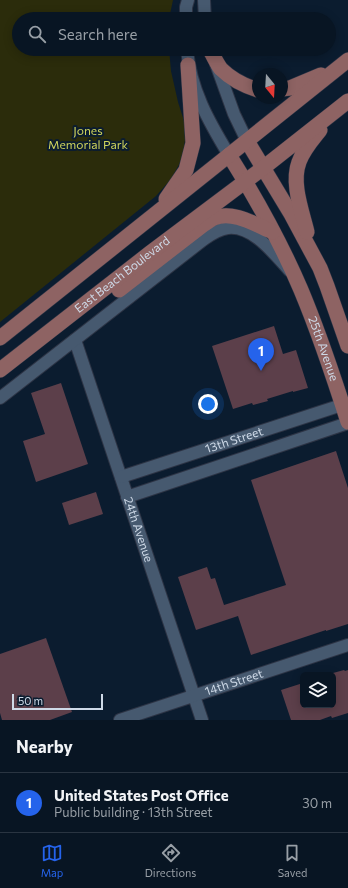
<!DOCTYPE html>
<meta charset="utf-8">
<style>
:root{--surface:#081523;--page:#162230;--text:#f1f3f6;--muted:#989fa6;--line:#293441;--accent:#2563eb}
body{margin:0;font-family:Commissioner,sans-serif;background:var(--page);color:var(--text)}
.controls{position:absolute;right:12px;bottom:12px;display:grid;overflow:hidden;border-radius:6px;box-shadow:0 2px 10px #0003}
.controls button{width:36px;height:36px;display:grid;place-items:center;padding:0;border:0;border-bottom:1px solid var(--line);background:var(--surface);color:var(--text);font:20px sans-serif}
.compass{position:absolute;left:252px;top:68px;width:36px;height:36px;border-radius:50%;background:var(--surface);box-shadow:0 2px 10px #0003;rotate:162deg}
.scale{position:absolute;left:12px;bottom:10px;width:91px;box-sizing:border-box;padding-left:4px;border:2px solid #ced9e7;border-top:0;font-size:11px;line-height:14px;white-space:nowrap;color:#ced9e7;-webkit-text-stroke:3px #0b1c2f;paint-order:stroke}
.you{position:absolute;left:208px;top:404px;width:14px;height:14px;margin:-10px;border:3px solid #fff;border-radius:50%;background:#1a73e8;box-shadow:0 0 0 6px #1a73e833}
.badge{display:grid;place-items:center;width:26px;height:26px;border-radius:50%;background:var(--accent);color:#fff;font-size:13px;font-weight:700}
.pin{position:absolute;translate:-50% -33px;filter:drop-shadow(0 1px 2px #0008)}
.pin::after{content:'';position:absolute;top:21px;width:14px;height:12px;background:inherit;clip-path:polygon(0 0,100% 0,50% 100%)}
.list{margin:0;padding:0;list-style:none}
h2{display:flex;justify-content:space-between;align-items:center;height:52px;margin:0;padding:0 16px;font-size:17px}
h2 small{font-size:13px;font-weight:400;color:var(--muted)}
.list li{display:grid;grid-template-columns:26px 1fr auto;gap:12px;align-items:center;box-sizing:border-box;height:60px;padding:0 16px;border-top:1px solid var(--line)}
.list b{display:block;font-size:15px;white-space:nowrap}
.list p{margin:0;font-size:13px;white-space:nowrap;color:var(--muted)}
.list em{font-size:13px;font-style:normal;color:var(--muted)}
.icon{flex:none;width:22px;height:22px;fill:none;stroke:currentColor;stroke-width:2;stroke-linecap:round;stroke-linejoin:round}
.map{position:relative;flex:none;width:348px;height:720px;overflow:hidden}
.search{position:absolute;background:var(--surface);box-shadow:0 2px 10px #0003;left:12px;right:12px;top:12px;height:44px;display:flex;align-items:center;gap:10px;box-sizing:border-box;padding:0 14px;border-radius:22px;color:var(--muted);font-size:15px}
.sheet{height:112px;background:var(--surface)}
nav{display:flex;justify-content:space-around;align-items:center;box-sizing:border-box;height:56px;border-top:1px solid var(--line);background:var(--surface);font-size:11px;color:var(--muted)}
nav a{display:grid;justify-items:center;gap:2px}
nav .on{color:var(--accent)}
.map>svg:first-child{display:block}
.green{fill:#2b2c0b}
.building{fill:#5c3f4a}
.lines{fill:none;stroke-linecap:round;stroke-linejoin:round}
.minor-casing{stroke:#2d3445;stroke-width:14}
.major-casing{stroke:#2d3445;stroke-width:16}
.minor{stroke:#46596f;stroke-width:12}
.major{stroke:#8e6363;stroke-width:15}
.labels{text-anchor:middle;stroke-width:4;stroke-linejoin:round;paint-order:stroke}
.park-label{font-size:12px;fill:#d0d55c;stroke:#0b1c2f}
.street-label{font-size:12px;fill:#ced9e7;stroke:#0b1c2f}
</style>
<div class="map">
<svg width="348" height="720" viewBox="0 0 348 720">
<rect width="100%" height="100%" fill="#0b1c2f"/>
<path class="green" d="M0,0H173L169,19H19V49H169L171,71L178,102L184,121L185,140L182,159L171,179L156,196L0,322Z"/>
<g class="building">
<path d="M274,326L283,354L296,350L308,388L293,392V391L267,399L268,401L253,405L252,403L233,409L212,346Z"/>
<path d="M61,383L88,464L36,482L23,441L45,434L31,393Z"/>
<path d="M336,451L348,488V624L326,631V630L251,655L238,616L196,630L178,577L207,567L211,579L215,578L224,605L286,585L251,480Z"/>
<path d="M96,492L103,514L69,525L62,503Z"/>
<path d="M46,638L72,712L50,720H2L0,713V654Z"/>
<path d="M344,670L345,671L348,670V713L332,718L331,716L320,720H291L281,690L303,683V705H333V673Z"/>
</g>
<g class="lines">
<defs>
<g id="minor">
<path d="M204,0L205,19"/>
<path d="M186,19V7L188,0"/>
<path d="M187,49C190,89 209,122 229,155"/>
<path d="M216,64L234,114L247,141"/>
<path id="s1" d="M75,340L202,720"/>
<path d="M0,398L203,240C210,235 218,229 228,228C253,225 275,255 290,271"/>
<path id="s2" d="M121,477L348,403"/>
<path d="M127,497L348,423"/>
<path id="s3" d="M120,720L348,645"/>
</g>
<g id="major">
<path d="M211,52C214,57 217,64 221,69C231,79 245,86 258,90"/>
<path d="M282,89L290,88L321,75"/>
<path d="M247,141L291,214L320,268L327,286L348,346"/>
<path id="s4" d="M229,155C256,198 281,243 301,290C319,333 334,378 348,422"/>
<path d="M166,199L186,170L193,143L188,65"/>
<path d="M307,232C302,211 291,183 299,162C303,150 312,140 320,130"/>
<path d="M119,290L203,225C207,223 210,220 214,218C233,210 256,225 273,232"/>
<path d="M0,338L348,60"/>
<path id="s5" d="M0,370L150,253L263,168L348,101"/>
</g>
</defs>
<use href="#minor" class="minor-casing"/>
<use href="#major" class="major-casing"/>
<use href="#minor" class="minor"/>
<use href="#major" class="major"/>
</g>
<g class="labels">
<g class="park-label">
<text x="88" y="135">Jones<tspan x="88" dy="14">Memorial Park</tspan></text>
</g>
<g class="street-label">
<text dy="4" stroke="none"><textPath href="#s5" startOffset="155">East Beach Boulevard</textPath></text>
<text dy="4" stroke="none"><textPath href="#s4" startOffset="216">25th Avenue</textPath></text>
<text dy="4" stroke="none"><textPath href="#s2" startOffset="119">13th Street</textPath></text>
<text dy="4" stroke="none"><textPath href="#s1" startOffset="200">24th Avenue</textPath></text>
<text dy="4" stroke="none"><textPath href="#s3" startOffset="120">14th Street</textPath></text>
</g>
</g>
</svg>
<div class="controls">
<button><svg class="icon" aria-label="layers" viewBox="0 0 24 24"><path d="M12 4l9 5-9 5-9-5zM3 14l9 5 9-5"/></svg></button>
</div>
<svg class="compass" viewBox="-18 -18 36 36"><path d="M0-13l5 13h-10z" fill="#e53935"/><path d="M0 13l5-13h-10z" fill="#989fa6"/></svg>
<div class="scale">50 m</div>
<div class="you"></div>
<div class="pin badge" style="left:261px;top:371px">1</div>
<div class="search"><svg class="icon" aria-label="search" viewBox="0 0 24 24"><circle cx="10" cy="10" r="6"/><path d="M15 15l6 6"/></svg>Search here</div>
</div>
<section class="sheet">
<h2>Nearby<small></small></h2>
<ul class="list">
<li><span class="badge">1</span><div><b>United States Post Office</b><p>Public building · 13th Street</p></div><em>30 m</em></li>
</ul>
</section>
<nav>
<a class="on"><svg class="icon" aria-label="map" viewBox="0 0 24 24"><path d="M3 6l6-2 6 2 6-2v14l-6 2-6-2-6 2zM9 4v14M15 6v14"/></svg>Map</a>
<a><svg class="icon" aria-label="directions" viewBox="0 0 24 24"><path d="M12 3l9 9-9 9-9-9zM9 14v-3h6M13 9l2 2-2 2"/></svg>Directions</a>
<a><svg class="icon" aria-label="saved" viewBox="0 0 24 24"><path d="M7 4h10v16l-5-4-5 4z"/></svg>Saved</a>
</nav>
